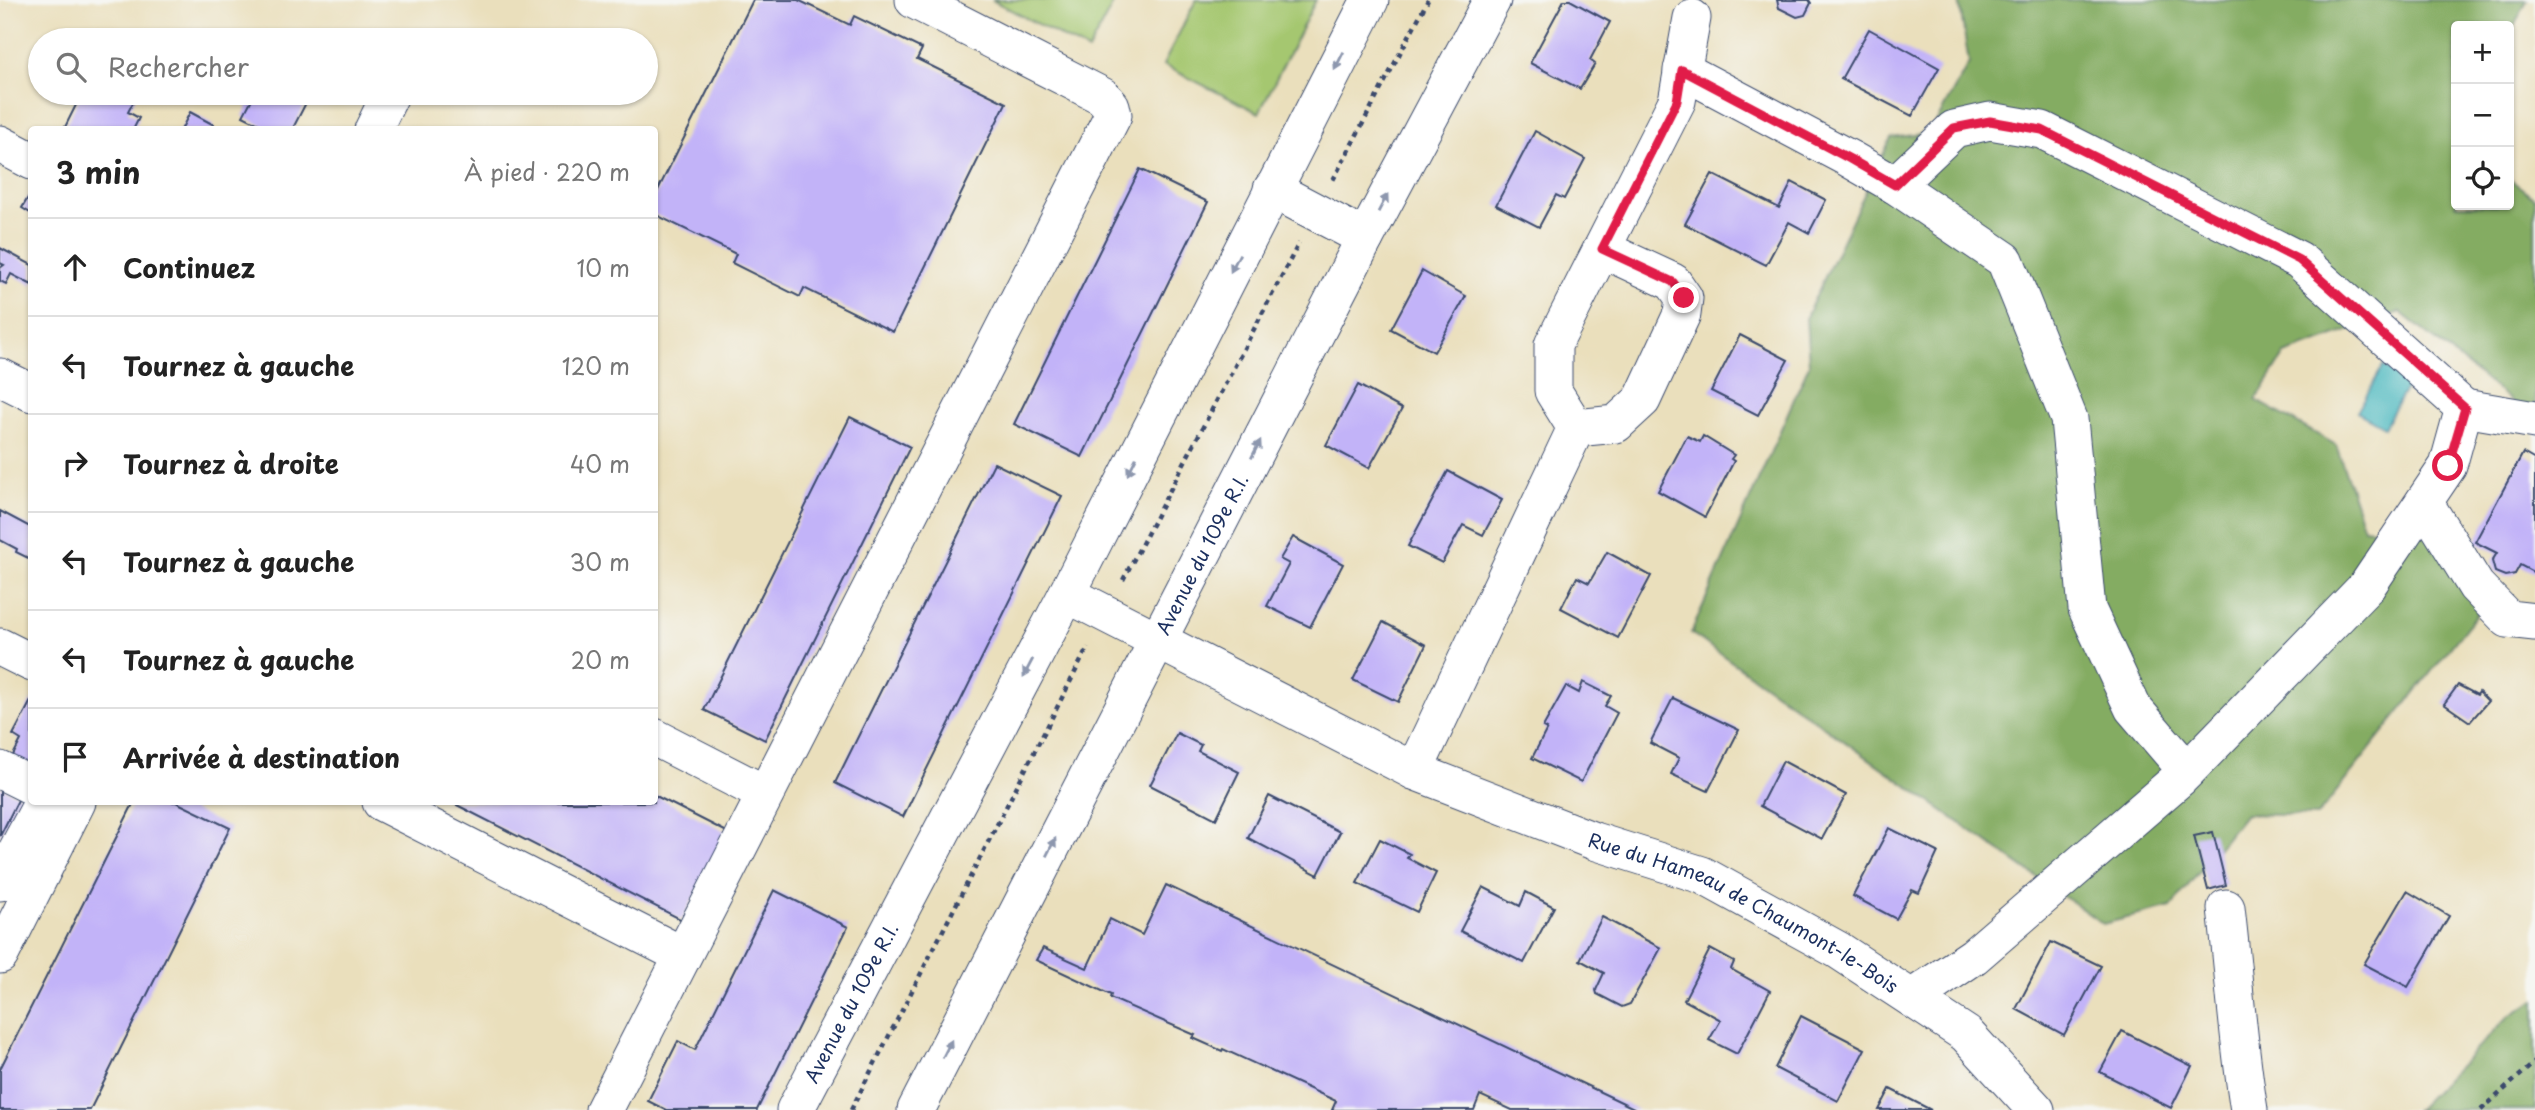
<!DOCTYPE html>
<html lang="fr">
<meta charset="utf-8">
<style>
:root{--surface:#fff;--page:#f2f2f2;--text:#222;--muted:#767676;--line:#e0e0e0}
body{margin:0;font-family:"Playpen Sans",sans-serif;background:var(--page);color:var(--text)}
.controls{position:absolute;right:21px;top:21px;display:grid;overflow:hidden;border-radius:7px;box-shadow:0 2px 5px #0004}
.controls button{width:63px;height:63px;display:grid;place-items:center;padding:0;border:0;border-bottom:2px solid var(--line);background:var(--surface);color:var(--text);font:35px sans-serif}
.stop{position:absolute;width:21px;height:21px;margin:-16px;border:5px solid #e11d48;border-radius:50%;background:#fff}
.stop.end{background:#e11d48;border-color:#fff;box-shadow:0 2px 7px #0008}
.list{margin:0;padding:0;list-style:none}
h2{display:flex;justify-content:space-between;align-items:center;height:91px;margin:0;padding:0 28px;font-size:30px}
h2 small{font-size:23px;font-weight:400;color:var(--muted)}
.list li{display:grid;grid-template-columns:46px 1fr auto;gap:21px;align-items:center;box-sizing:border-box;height:98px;padding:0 28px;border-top:2px solid var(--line)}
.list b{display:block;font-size:26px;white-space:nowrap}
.list em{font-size:23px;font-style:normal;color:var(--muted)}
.icon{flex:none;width:38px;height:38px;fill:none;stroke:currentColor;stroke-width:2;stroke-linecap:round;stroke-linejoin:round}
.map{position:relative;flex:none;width:2535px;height:1110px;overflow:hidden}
.search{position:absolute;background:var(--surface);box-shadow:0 2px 5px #0004;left:28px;top:28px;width:630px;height:77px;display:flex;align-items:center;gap:18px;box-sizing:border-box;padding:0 24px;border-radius:38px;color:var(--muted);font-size:26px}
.panel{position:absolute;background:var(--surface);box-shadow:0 2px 5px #0004;left:28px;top:126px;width:630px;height:679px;border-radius:7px}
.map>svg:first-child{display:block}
.green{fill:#a5c770;stroke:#607b67;stroke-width:2}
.forest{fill:#84ac62;stroke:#506e60;stroke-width:2}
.water{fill:#48b8bf;stroke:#32748e;stroke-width:2}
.building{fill:#c2b3f8}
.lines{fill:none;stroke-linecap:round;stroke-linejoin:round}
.minor-casing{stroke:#3a496c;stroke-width:39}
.path{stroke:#3a496c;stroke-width:4.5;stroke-dasharray:5 5;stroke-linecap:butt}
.minor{stroke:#fff;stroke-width:37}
.oneway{fill:#8d97ae}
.route{stroke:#e11d48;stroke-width:9}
.labels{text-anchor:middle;stroke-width:5;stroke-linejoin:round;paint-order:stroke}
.street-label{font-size:19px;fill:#1b2f5e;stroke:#f6f6f2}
</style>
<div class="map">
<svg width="2535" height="1110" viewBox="0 0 2535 1110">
<rect width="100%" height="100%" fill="#f6f6f2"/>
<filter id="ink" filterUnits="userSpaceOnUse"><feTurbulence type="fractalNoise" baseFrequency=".0143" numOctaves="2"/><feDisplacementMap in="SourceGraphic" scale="14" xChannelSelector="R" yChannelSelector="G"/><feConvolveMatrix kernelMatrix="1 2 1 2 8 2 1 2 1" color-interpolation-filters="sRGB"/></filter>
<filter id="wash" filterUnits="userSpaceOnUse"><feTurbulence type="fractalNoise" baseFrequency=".00686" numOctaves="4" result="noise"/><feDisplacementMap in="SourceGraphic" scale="28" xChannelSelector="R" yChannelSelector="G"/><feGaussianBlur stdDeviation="1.57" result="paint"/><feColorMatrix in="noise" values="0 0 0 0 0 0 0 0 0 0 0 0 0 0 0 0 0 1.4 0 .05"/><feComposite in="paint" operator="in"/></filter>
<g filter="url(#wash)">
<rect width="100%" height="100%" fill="#eadfbc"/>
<g class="green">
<path d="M992,0H1115L1088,51Z"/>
<path d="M1196,0H1316L1259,113L1163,65Z"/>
</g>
<g class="forest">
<path d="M1959,0H2527L2509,37V26H2456V205H2509V179L2535,198V420L2400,312L2285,354L2256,400L2336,445L2364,528L2433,535L2481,609L2317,816L2245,814L2171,907L2103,924L1691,633L1809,365L1806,317L1891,138L1930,133L1969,63Z"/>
<path d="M2535,1000V1110H2416L2509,1016Z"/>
</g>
<path class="water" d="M2383,366L2410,381L2384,427L2357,412Z"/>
<g id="blocks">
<g class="building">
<path d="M753,0H798L850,25L854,16L922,49L917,59L1006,103L893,332L804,288L800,297L732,263L736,254L654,214V198Z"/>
<path d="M1564,0H1570L1610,22L1590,60L1595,64L1580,89L1530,63Z"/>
<path d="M1777,0H1809L1811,3L1805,15L1797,17L1779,8Z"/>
<path d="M1869,29L1939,68L1912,116L1841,79Z"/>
<path d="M342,30L360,40H337Z"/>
<path d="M82,93H138L128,112L139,118L133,130H70L65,127Z"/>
<path d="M255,93H311L292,130H271L243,116Z"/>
<path d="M190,112L214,125L211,130H181Z"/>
<path d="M1535,131L1585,159L1564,199L1556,195L1539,227L1496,205Z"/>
<path d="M1140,169L1208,202L1082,457L1014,424Z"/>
<path d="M1712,174L1779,208L1792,182L1826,200L1809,233L1789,222L1766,265L1685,224Z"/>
<path d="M32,191V214L22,208Z"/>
<path d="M0,248L32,265V285L11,274L6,284L0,281V268L4,265L0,263Z"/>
<path d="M1422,271L1466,296L1434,352L1391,329Z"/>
<path d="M1740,335L1788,360L1758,415L1711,391Z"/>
<path d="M1358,385L1402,409L1369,468L1326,445Z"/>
<path d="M850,417L910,447L765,740L704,710Z"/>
<path d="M1687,436L1700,442L1703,436L1734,455L1731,459L1734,461L1705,517L1658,491Z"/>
<path d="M2523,453L2535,460V573L2520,565L2515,574L2505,576L2495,572L2492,561L2497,553L2475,542Z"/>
<path d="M994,463L1062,496L903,817L835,783Z"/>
<path d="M1448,471L1502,500L1483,535L1463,525L1442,563L1408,546Z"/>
<path d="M0,511L32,528V560L16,552L17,549L0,540Z"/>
<path d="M1293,537L1343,564L1310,627L1267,606L1289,564L1280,559Z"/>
<path d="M1607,552L1651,576L1618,638L1561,608L1577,577L1589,583Z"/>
<path d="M1383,622L1426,645L1398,702L1353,680Z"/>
<path d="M1583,682L1611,696L1605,706L1617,713L1581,782L1532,758L1547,729L1543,727L1566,686L1579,693Z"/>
<path d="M2458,685L2477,695L2479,692L2488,701L2470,722L2444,704Z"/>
<path d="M1673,698L1739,730L1708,791L1671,774L1679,758L1650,743Z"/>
<path d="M32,699V772L10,761L21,740L13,735Z"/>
<path d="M1177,733L1201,745L1198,751L1239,772L1216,819L1150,785Z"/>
<path d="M1783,761L1846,795L1822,839L1760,806Z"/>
<path d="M0,787L20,796L0,836Z"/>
<path d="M654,795L727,832L682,920L451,802H654Z"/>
<path d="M1269,796L1340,832L1318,875L1248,838Z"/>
<path d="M134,802H176L230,828L90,1110H0V1069Z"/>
<path d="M1889,828L1938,852L1919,893L1912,890L1896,919L1853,896Z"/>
<path d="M2213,832L2226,885L2208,890L2194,836Z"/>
<path d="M1380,839L1410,854L1407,858L1436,873L1417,912L1357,883Z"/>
<path d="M1166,885L1638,1110H1512L1480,1095L1474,1110H1332L1336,1101L1223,1049L1222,1051L1193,1038L1195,1035L1110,998L1111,995L1036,960L1043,948L1087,968L1110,919L1142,935Z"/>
<path d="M1483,887L1520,906L1526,892L1554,907L1524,963L1460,931Z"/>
<path d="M774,890L848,927L757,1110H666L648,1101L678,1041L695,1050Z"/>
<path d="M2407,891L2449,916L2408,987L2364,964Z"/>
<path d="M1602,917L1661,948L1630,1004L1622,1007L1597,994L1596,990L1604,973L1580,960Z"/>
<path d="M2051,942L2101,966L2064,1035L2016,1009Z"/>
<path d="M1710,949L1734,962L1731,969L1770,991L1737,1054L1709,1040L1721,1020L1684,1000Z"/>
<path d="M1801,1016L1865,1049L1838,1101L1775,1068Z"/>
<path d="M2122,1031L2192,1066L2171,1108L2100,1072Z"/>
<path d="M1890,1089L1931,1110H1879Z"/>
</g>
</g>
</g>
<g filter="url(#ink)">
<use href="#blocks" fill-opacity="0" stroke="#3a496c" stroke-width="2"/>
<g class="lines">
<defs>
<g id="minor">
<path d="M1682,70L1850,159L1895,185"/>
<path d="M373,130L391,93"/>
<path d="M0,144L32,161"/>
<path d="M1272,189L1365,238"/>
<path d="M0,377L32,393"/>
<path d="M2464,408L2535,420"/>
<path d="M1576,428L1616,424L1642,400L1682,314L1684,298L1673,282L1602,249"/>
<path d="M2424,502L2476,586L2508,619L2535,622"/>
<path id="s1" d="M1067,594L1414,771L1594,841L1702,875L1838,950L1966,1034L2036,1110"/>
<path d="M0,647L32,663"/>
<path d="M654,737L765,794"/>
<path d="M0,770L32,786"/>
<path d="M1414,771L1576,428L1553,391V345L1677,101L1692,18"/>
<path d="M381,802L682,955"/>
<path d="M0,882L43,802"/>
<path d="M2226,908C2234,976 2238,1043 2249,1110"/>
<path d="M0,955L77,802"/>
<path d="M1912,998L1974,956L2180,778L2187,771L2367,586L2448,466L2464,408L2299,260L2042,130L1990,121L1954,129L1895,185L2005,260L2069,419L2087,609L2133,708L2187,771"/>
<path d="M604,1110L1113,115L1111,106L1102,96L914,0"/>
<path id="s2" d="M795,1110L1067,594L1370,0"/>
<path id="s3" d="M916,1110L1365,238L1492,0"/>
</g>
</defs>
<use href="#minor" class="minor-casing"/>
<g class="path">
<path d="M1333,180L1428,0"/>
<path d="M1123,580L1299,243"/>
<path d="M851,1110L1088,647"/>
<path d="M2481,1110L2535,1062"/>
</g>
<use href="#minor" class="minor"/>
</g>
<defs><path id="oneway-solid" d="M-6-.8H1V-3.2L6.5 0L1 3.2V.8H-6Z" transform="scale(1.75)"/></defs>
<g class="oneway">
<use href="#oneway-solid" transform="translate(1339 61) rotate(117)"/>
<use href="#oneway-solid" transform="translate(1383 203) rotate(-62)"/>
<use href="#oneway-solid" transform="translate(1235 263) rotate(117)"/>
<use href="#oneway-solid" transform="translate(1256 449) rotate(-63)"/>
<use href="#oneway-solid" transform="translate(1132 466) rotate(117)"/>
<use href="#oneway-solid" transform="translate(1028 668) rotate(118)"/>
<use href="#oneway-solid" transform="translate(1051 847) rotate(-63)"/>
<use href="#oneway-solid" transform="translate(947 1049) rotate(-63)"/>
</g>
</g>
<g class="lines" filter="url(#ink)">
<path class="route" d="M1684,298L1673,282L1602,249L1677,101L1682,70L1850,159L1895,185L1954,128L1990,121L2042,130L2299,260L2465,408L2448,466"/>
</g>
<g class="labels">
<g class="street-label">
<text dy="7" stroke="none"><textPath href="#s3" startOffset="625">Avenue du 109e R.I.</textPath></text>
<text dy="7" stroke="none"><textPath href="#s1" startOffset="749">Rue du Hameau de Chaumont-le-Bois</textPath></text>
<text dy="7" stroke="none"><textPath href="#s2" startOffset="121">Avenue du 109e R.I.</textPath></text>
</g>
</g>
</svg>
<div class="controls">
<button>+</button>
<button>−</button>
<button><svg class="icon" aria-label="locate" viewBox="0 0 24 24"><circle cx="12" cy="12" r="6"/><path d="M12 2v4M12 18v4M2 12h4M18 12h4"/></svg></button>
</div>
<div class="stop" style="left:2448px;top:466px"></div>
<div class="stop end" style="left:1684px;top:298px"></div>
<div class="search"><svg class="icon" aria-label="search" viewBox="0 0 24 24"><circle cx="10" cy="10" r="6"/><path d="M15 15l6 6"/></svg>Rechercher</div>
<section class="panel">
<h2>3 min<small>À pied · 220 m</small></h2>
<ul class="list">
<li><svg class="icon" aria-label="ahead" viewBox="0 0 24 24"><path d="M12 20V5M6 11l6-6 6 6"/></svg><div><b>Continuez</b></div><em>10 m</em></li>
<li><svg class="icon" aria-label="left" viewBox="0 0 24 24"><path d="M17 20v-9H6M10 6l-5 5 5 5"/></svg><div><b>Tournez à gauche</b></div><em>120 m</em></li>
<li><svg class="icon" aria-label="right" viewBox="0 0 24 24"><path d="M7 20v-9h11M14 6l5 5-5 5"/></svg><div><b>Tournez à droite</b></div><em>40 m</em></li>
<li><svg class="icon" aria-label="left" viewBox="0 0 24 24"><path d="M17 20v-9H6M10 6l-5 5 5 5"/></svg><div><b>Tournez à gauche</b></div><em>30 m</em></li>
<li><svg class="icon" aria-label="left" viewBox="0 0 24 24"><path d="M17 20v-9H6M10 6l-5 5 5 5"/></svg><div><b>Tournez à gauche</b></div><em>20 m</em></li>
<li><svg class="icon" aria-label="arrive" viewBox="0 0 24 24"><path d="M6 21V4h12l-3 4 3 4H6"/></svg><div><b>Arrivée à destination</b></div></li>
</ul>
</section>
</div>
